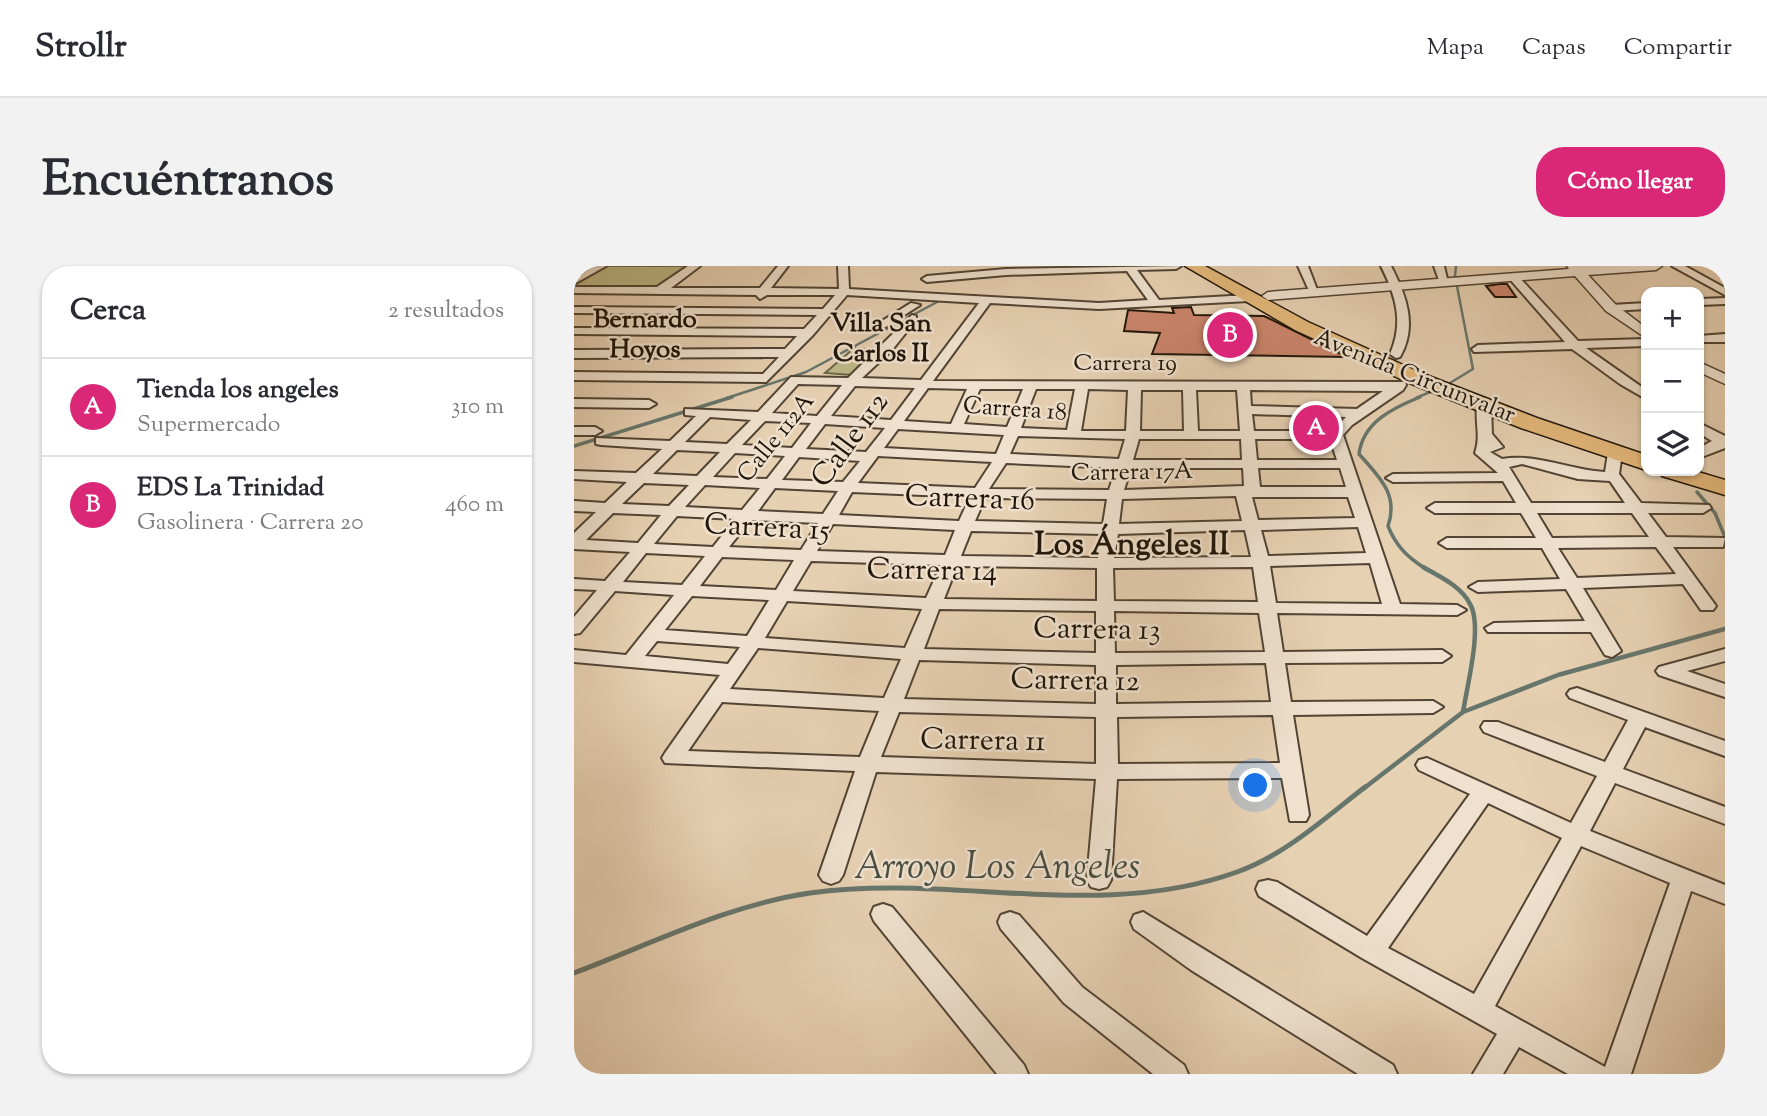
<!DOCTYPE html>
<html lang="es">
<meta charset="utf-8">
<style>
:root{--surface:#fff;--page:#f2f2f3;--text:#2b2b33;--muted:#7c7c81;--line:#e1e1e2;--accent:#db2777}
body{margin:0;font-family:"Sorts Mill Goudy",serif;background:var(--page);color:var(--text)}
.controls{position:absolute;right:21px;top:21px;display:grid;overflow:hidden;border-radius:14px;box-shadow:0 2px 5px #0004}
.controls button{width:63px;height:63px;display:grid;place-items:center;padding:0;border:0;border-bottom:2px solid var(--line);background:var(--surface);color:var(--text);font:35px sans-serif}
.you{position:absolute;left:682px;top:520px;width:24px;height:24px;margin:-18px;border:5px solid #fff;border-radius:50%;background:#1a73e8;box-shadow:0 0 0 10px #1a73e833}
.badge{display:grid;place-items:center;width:46px;height:46px;border-radius:50%;background:var(--accent);color:#fff;font-size:23px;font-weight:700}
.pin{position:absolute;translate:-50% -50%;border:4px solid #fff;box-shadow:0 2px 7px #0006}
.list{margin:0;padding:0;list-style:none}
h2{display:flex;justify-content:space-between;align-items:center;height:91px;margin:0;padding:0 28px;font-size:30px}
h2 small{font-size:23px;font-weight:400;color:var(--muted)}
.list li{display:grid;grid-template-columns:46px 1fr auto;gap:21px;align-items:center;box-sizing:border-box;height:98px;padding:0 28px;border-top:2px solid var(--line)}
.list b{display:block;font-size:26px;white-space:nowrap}
.list p{margin:0;font-size:23px;white-space:nowrap;color:var(--muted)}
.list em{font-size:23px;font-style:normal;color:var(--muted)}
.icon{flex:none;width:38px;height:38px;fill:none;stroke:currentColor;stroke-width:2;stroke-linecap:round;stroke-linejoin:round}
.map{position:relative;flex:none;width:1151px;height:808px;overflow:hidden;border-radius:28px}
header{display:flex;align-items:center;gap:42px;box-sizing:border-box;height:98px;padding:0 35px;background:var(--surface);border-bottom:2px solid var(--line)}
header strong{font-size:33px}
nav{display:flex;gap:38px;margin-inline-start:auto;font-size:24px}
.intro{display:flex;align-items:center;justify-content:space-between;box-sizing:border-box;height:168px;padding:0 42px}
h1{margin:0;font-size:49px}
.button{padding:18px 32px;border-radius:28px;background:var(--accent);color:#fff;font-size:24px;font-weight:700}
main{display:flex;gap:42px;padding:0 42px}
aside{flex:1;background:var(--surface);border-radius:28px;box-shadow:0 2px 5px #0004}
.map>svg:first-child{display:block}
.green{fill:#bdb988;stroke:#6e6748;stroke-width:2}
.lines{fill:none;stroke-linecap:round;stroke-linejoin:round}
.stream-far3{stroke:#67766c;stroke-width:2.5}
.stream-far2{stroke:#67766c;stroke-width:3.5}
.stream-far1{stroke:#67766c;stroke-width:4.5}
.stream{stroke:#67766c;stroke-width:5}
.building{fill:#ca846a;stroke:#1f1509;stroke-width:2}
.minor-casing{stroke:#514434;stroke-width:4}
.tertiary-casing{stroke:#514434;stroke-width:3}
.trunk-casing{stroke:#1f1509;stroke-width:3}
.minor{fill:#efe1ce;fill-rule:evenodd}
.tertiary{fill:#efe1ce;fill-rule:evenodd}
.trunk{fill:#e4b87a;fill-rule:evenodd}
.labels{text-anchor:middle;stroke-width:5;stroke-linejoin:round;paint-order:stroke}
.far-street-label{font-size:24px;fill:#1f1509;stroke:#efe1ce}
.far-neighbourhood-label{font-size:26px;font-weight:bold;fill:#1f1509;stroke:#efe1ce}
.street-label{font-size:30px;fill:#1f1509;stroke:#efe1ce}
.neighbourhood-label{font-size:32px;font-weight:bold;fill:#1f1509;stroke:#efe1ce}
.near-water-label{font-size:38px;font-style:italic;fill:#494e43;stroke:#efe1ce}
</style>
<header>
<strong>Strollr</strong>
<nav><a>Mapa</a><a>Capas</a><a>Compartir</a></nav>
</header>
<div class="intro"><h1>Encuéntranos</h1><a class="button">Cómo llegar</a></div>
<main>
<aside>
<h2>Cerca<small>2 resultados</small></h2>
<ul class="list">
<li><span class="badge">A</span><div><b>Tienda los angeles</b><p>Supermercado</p></div><em>310 m</em></li>
<li><span class="badge">B</span><div><b>EDS La Trinidad</b><p>Gasolinera · Carrera 20</p></div><em>460 m</em></li>
</ul>
</aside>
<div class="map">
<svg width="1151" height="808" viewBox="0 0 1151 808">
<rect width="100%" height="100%" fill="#e7d1b3"/>
<filter id="stains"><feTurbulence type="fractalNoise" baseFrequency=".00286" numOctaves="4"/><feColorMatrix values="0 0 0 0 .2 0 0 0 0 .09 0 0 0 0 .02 0 0 0 .5 -.17"/></filter>
<radialGradient id="worn" r=".72"><stop offset=".6" stop-color="#630" stop-opacity="0"/><stop offset="1" stop-color="#630" stop-opacity=".3"/></radialGradient>
<g class="green">
<path d="M32,0H116L83,22L0,21V18Z"/>
<path d="M280,82L305,84L278,109L251,107Z"/>
</g>
<g class="lines">
<g class="stream-far3">
<path d="M871,120L899,103L881,10L882,0"/>
<path d="M153,132L232,106L365,35"/>
<path d="M842,132L863,123"/>
</g>
<g class="stream-far2">
<path d="M846,131C819,142 789,156 785,188C805,211 825,228 814,260C822,280 833,291 852,303"/>
<path d="M0,180L158,131"/>
<path d="M1123,226L1141,247L1151,271"/>
</g>
<g class="stream-far1">
<path d="M849,301C866,311 887,320 896,338C909,360 893,420 889,446"/>
<path d="M789,523L889,446L984,409L1151,363"/>
</g>
<path class="stream" d="M0,707C77,678 154,639 236,627C378,607 524,656 663,606C711,589 751,552 791,521"/>
</g>
<g class="building">
<path d="M926,18H933L942,31H921L912,20Z"/>
<path d="M617,41L620,49L690,50L773,91L578,88L586,67L550,65L554,44L600,47L598,42Z"/>
</g>
<g class="lines">
<defs>
<g id="minor">
<path d="M20,0H32L0,18V11Z"/>
<path d="M114,0H126L97,22H186L204,0H214L197,22L265,23L264,0H274L275,23L525,37L574,34L553,5L432,9L353,16L348,13L353,10L432,3L607,0L602,3L563,4L585,34L675,29L680,32L675,35L525,43L416,37L359,115L831,116L832,119L829,124L778,159L769,169L826,338L883,339L892,344L883,349L703,347L709,386L868,384L877,390L868,396L711,397L717,436L859,435L869,441L859,447L719,449L735,549L732,555H716L708,512L543,513L537,614L533,621L525,623L517,621L513,614L522,513L302,506L269,609L265,615L257,618L249,615L245,609L281,505L91,497L88,492L91,487L146,409L0,396V384L52,389L100,329L41,325L6,367L0,368V351L23,324L0,323V313L31,315L56,286L0,283V267L22,246L0,245V235L31,237L53,216L0,213V205L62,207L88,183L27,179L22,178V172L96,175L122,150L111,149V143L184,146L217,111L274,112L338,49L342,50V54L318,84L288,112L347,114L405,37L273,29L239,69L192,116L0,114V106L189,108L205,91L0,92V84L211,83L223,70L0,68V62L230,63L243,49L0,47V41L249,43L261,29H193L186,33L182,29L0,27V21H83ZM224,118L268,119L243,150L198,147ZM281,120L341,122L317,154L257,150ZM354,122L393,123L377,158L330,155ZM406,123H449L433,161L390,158ZM462,123H501L493,164L447,162ZM514,123L554,124L552,165H507ZM567,124H609L610,165H566ZM622,124H663L666,165H624ZM676,124L809,125L783,143L677,140ZM678,148L772,151L758,165H680ZM136,151L177,154L153,178L111,176ZM191,155L237,157L218,182L168,179ZM251,158L311,162L292,186L232,183ZM324,163L430,169L422,188L310,182ZM444,170L551,173L545,193L436,188ZM565,173H667L668,194H559ZM681,173H756L763,194H683ZM103,184L146,186L123,210L79,208ZM161,187L211,190L193,213L139,211ZM304,190L418,196L401,222L284,217ZM225,191L286,195L269,216L208,214ZM432,197L542,202L535,224L415,223ZM557,202H669L670,220L550,224ZM684,202H766L772,221H686ZM70,217L115,219L95,240L48,238ZM131,219L186,222L168,244L111,241ZM201,222L264,225L249,248L184,245ZM278,226L396,231L385,255L265,249ZM662,230L668,255L545,258L548,233ZM678,231H774L781,252L684,254ZM411,232L533,233L529,258L401,255ZM39,247L87,249L64,277L12,274ZM103,250L161,253L139,281L80,278ZM177,254L244,257L227,284L155,281ZM259,258L381,264L371,289L243,285ZM784,261L792,287L694,290L687,264ZM671,264L677,291L540,292L544,268ZM397,265L527,268L524,292L387,290ZM72,287L131,290L108,319L49,316ZM148,291L220,294L202,324L126,320ZM237,295L367,299L352,332L219,325ZM796,297L808,338L702,337L696,300ZM383,300L523,302V335L370,333ZM679,301L684,336L540,335L539,302ZM118,330L195,334L173,370L91,364ZM213,335L348,343L331,382L191,372ZM365,343L522,345V387L350,383ZM540,345L685,347L691,386L541,387ZM83,375L166,381L154,398L71,390ZM184,382L327,393L310,432L156,423ZM345,394L522,399V438L330,433ZM692,397L697,436L542,438V399ZM148,436L305,445L286,491L114,485ZM325,446L522,451V498L307,491ZM699,449L706,497L544,498L543,451Z"/>
<path d="M724,0H734L745,29H737Z"/>
<path d="M807,0H817C832,29 844,60 826,91L822,92L816,88C830,57 822,30 807,0Z"/>
<path d="M860,0H870L874,17H866Z"/>
<path d="M1098,0H1111L1151,22V29Z"/>
<path d="M935,9H943L1004,75L1072,73V80L1012,82L1072,124V133L1046,118L998,83L900,86L898,83L904,79L991,76L934,11Z"/>
<path d="M1151,32V38L1125,39V33Z"/>
<path d="M337,37L346,39L310,62L300,60Z"/>
<path d="M1072,37V43L1037,45L1031,42L1037,39Z"/>
<path d="M1151,68V76H1125V70Z"/>
<path d="M0,133L75,134L82,138L75,142L0,141Z"/>
<path d="M910,136L917,140L918,168L929,181L916,186L928,193C962,187 996,204 1031,206L1034,187L1041,183L1048,187L1045,208L1067,237L1135,239L1137,242L1129,247H1074L1092,271L1151,272L1149,281H1099L1142,340L1139,344H1127L1109,318L1009,322L1047,385L1038,391L1031,389L1017,366H914L911,362L920,357L1011,355L992,323L904,326L895,321L904,316L986,313L968,282H873L865,277L873,272H962L947,247H861L853,242L861,237H942L929,215L819,216L812,212L819,208L924,207L901,187C907,170 901,158 903,140ZM948,198L1004,213L1036,215L1051,237H957L935,201ZM963,247H1058L1075,271L978,272ZM1082,281L1102,308L1003,312L984,282Z"/>
<path d="M1125,157L1151,170V182L1125,192V182L1138,175L1125,167Z"/>
<path d="M0,161H21L28,165L21,169H0Z"/>
<path d="M1151,383V395L1113,405L1151,418V431L1085,409L1082,405L1085,401Z"/>
<path d="M1003,422L1151,475V490L1071,461L1049,503L1151,541V558L1041,517L1016,565L1151,619V638L1117,625L1057,808H994L945,781L929,808H899L923,768L788,692L685,630L682,623L685,616L694,614L703,616L793,670L896,528L845,504L842,499L845,494L853,492L997,557L1023,510L910,466L907,461L910,456H924L1031,496L1054,454L996,432L993,428L996,424ZM914,537L988,572L900,728L814,682ZM1007,580L1096,617L1031,801L921,740Z"/>
<path d="M309,638L318,641L450,799L454,808H423L300,655L297,648L300,641Z"/>
<path d="M436,646L445,649L508,721L610,799L614,808H579L490,737L427,663L424,656L427,649Z"/>
<path d="M569,646L819,799L823,808H784L617,704L560,663L557,656L560,649Z"/>
</g>
<g id="tertiary">
<path d="M993,0H1088L1082,4L1014,9L1042,39L1072,62V72L1032,45L1001,10L694,34L688,30L694,26L995,3Z"/>
<path d="M1125,96L1151,108V118L1125,106Z"/>
</g>
<g id="trunk">
<path d="M611,0H631L734,56L847,107L963,152L1072,189V204L947,162L833,116L721,64Z"/>
<path d="M1085,205H1121L1151,214V229L1088,210Z"/>
</g>
</defs>
<use href="#minor" class="minor-casing"/>
<use href="#tertiary" class="tertiary-casing"/>
<use href="#trunk" class="trunk-casing"/>
<use href="#minor" class="minor"/>
<use href="#tertiary" class="tertiary"/>
<use href="#trunk" class="trunk"/>
</g>
<g class="labels">
<g class="far-street-label">
<text x="551" y="104">Carrera 19</text>
<text transform="translate(841 109) rotate(22)" y="8">Avenida Circunvalar</text>
<text transform="translate(441 142) rotate(4)" y="8">Carrera 18</text>
<text transform="translate(201 171) rotate(-51)" y="8">Calle 112A</text>
<text transform="translate(558 205) rotate(-1)" y="8">Carrera 17A</text>
</g>
<g class="far-neighbourhood-label">
<text x="71" y="61">Bernardo<tspan x="71" dy="30">Hoyos</tspan></text>
<text x="307" y="65">Villa San<tspan x="307" dy="30">Carlos II</tspan></text>
</g>
<g class="street-label">
<text transform="translate(275 173) rotate(-54)" y="10">Calle 112</text>
<text transform="translate(396 231) rotate(2)" y="10">Carrera 16</text>
<text transform="translate(193 260) rotate(3)" y="10">Carrera 15</text>
<text transform="translate(358 303) rotate(1)" y="10">Carrera 14</text>
<text transform="translate(523 362) rotate(1)" y="10">Carrera 13</text>
<text transform="translate(501 413) rotate(1)" y="10">Carrera 12</text>
<text transform="translate(409 473) rotate(1)" y="10">Carrera 11</text>
</g>
<g class="neighbourhood-label">
<text x="558" y="288">Los Ángeles II</text>
</g>
<g class="near-water-label">
<text x="423" y="612">Arroyo Los Angeles</text>
</g>
</g>
<rect width="100%" height="100%" filter="url(#stains)"/>
<rect width="100%" height="100%" fill="url(#worn)"/>
</svg>
<div class="controls">
<button>+</button>
<button>−</button>
<button><svg class="icon" aria-label="layers" viewBox="0 0 24 24"><path d="M12 4l9 5-9 5-9-5zM3 14l9 5 9-5"/></svg></button>
</div>
<div class="you"></div>
<div class="pin badge" style="left:742px;top:162px">A</div>
<div class="pin badge" style="left:656px;top:69px">B</div>
</div>
</main>
